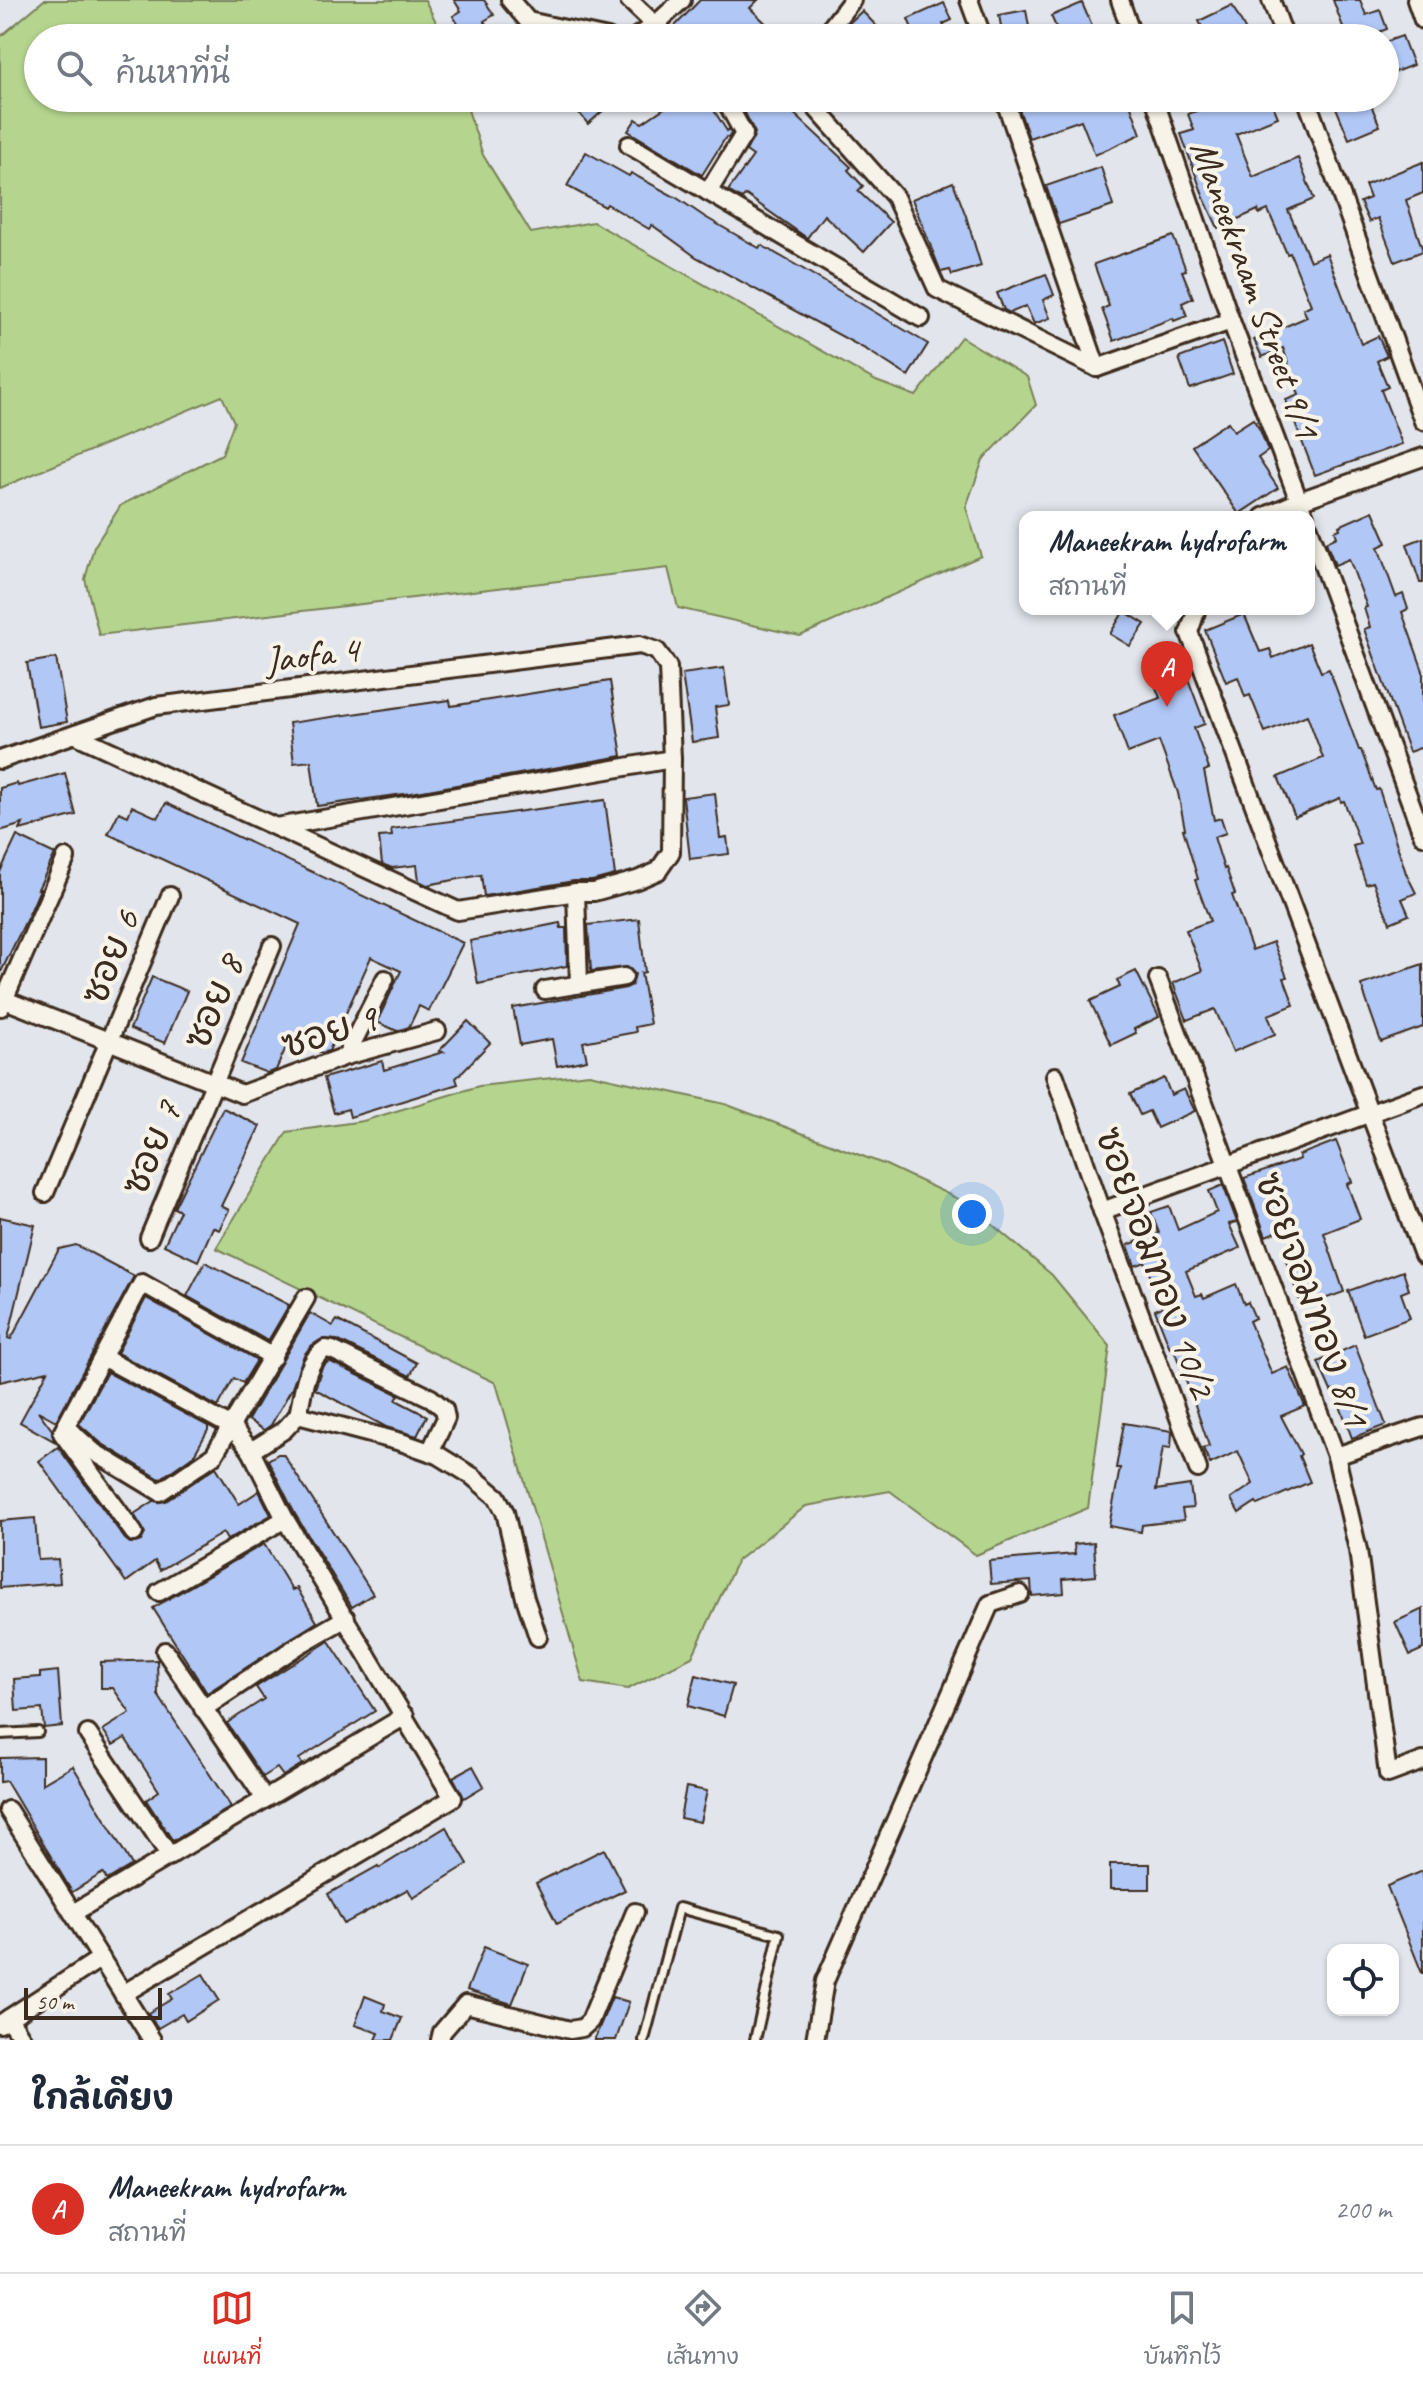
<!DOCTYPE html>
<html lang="th">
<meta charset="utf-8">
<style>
:root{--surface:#fff;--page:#f2f2f3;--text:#1f2937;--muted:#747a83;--line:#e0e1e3;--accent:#d93025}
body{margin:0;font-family:Caveat,"Playpen Sans Thai",sans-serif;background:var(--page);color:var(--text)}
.controls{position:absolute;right:24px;bottom:24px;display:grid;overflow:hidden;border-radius:16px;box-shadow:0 2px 6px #0004}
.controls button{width:72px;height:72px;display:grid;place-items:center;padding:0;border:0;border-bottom:2px solid var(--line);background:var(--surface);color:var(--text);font:40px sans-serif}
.scale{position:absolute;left:24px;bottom:20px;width:138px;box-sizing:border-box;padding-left:8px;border:4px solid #3b2a1e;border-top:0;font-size:22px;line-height:28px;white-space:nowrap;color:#3b2a1e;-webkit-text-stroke:6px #f7f3e8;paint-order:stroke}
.you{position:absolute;left:972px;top:1214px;width:28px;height:28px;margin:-20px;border:6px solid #fff;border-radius:50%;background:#1a73e8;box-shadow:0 0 0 12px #1a73e833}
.badge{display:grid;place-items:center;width:52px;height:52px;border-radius:50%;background:var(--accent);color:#fff;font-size:26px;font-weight:700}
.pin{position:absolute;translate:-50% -66px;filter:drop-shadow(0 2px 4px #0008)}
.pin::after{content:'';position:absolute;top:42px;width:28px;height:24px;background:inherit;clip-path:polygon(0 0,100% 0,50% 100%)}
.popup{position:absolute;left:1019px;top:511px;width:296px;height:104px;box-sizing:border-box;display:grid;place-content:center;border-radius:16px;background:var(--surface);filter:drop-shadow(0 2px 6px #0005);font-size:26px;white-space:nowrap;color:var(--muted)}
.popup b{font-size:30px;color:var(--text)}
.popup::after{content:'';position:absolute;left:50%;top:100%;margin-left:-16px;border:16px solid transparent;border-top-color:var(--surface)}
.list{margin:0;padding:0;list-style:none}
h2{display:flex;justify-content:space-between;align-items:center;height:104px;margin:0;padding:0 32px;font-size:34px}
h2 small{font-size:26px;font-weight:400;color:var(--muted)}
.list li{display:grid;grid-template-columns:52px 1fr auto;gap:24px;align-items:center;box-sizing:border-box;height:128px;padding:0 32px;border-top:2px solid var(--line)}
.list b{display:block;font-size:30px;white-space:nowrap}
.list p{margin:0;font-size:26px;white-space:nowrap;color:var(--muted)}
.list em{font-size:26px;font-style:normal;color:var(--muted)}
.icon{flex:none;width:44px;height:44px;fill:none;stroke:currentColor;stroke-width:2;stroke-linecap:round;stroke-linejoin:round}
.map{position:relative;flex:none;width:1423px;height:2040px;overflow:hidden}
.search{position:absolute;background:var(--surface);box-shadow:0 2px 6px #0004;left:24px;right:24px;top:24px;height:88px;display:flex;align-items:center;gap:20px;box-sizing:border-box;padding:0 28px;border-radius:44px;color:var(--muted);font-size:30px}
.sheet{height:232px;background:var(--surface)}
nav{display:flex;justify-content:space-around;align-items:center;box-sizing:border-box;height:112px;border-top:2px solid var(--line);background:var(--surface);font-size:22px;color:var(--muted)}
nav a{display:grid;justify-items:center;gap:4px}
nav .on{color:var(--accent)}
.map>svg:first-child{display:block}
.green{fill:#b5d58f;stroke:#788056;stroke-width:2}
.building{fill:#b1c7f6;stroke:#3b2a1e;stroke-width:2}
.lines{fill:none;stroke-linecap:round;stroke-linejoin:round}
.service-casing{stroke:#3b2a1e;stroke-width:14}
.minor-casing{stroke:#3b2a1e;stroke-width:22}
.service{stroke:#f7f3e8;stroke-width:8}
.minor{stroke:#f7f3e8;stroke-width:16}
.labels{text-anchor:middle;stroke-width:8;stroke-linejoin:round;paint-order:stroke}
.street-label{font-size:38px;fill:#3b2a1e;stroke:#f7f3e8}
</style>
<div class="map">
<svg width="1423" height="2040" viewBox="0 0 1423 2040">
<rect width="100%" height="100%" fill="#e2e6ec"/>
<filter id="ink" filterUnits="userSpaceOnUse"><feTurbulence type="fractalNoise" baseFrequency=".0125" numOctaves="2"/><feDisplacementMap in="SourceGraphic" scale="16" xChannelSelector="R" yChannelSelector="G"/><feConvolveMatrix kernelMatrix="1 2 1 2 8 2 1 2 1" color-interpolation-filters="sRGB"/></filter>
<g filter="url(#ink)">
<g class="green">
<path d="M44,0H425L444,38H38V98H464L483,155L531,233L593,222L876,381L916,396L961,337L1027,377L1036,405L983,460L966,507L981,556L800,636L678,608L668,568L99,635L85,579L94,547L121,505L222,454L234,422L222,396L0,488V37Z"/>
<path d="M589,1074L725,1104L886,1165L967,1203L1052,1275L1110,1346L1088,1508L976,1555L890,1491L806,1506L737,1561L692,1657L628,1689L583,1682L496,1383L216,1248L287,1132L363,1121L479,1086Z"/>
</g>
<g class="building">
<path d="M454,0H484L494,15L484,21L495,38H467L453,16L461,11Z"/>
<path d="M700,0H758L750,8L781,38H680L674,27Z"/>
<path d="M1333,0H1360L1366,15L1380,10L1387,29L1364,38H1347Z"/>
<path d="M944,3L952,20L943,24L949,38H916L908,19Z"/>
<path d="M1082,3L1097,38H1061L1051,16Z"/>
<path d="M1232,5L1246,31L1232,38H1207L1199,21Z"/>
<path d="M1026,10L1031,38H1003L999,15Z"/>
<path d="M862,11L888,38H839L849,29L846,26Z"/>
<path d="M1402,36L1413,65L1385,76V42Z"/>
<path d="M567,98H596L605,109L588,124Z"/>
<path d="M679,98H706L727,131L729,129L731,134L728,138L726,137L702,175L628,131L636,119L642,123Z"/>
<path d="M760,98H796L788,108L851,167L848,170L863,186L858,191L891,222L864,252L824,215L807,238L746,195L742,199L728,191L753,156L746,151L755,133L745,113Z"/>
<path d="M1040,98H1128L1141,134L1095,155L1081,120L1029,138L1018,106Z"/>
<path d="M1231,98H1270L1278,117L1236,134L1253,177L1298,158L1314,199L1288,210L1310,261L1327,254L1361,344L1378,336L1387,356L1377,361L1388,387L1381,390L1402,444L1315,475L1286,400L1299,395L1283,348L1262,357L1254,340L1307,317L1303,309L1311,305L1290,253L1287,254L1268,210L1259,214L1258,210L1218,228L1204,198L1181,134L1194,130L1188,114Z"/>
<path d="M1332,98H1368L1380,126L1349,139Z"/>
<path d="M586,152L629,176L631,173L677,198L705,217L759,248L761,245L803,269L928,344L908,376L867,350L696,257L652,225L649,229L607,204L605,207L567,186Z"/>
<path d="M1423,162V193L1406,200L1423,251L1395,262L1378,218L1369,222L1360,202L1370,198L1365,185Z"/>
<path d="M1101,167L1113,206L1059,224L1046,186Z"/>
<path d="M953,182L966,216L981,266L952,275L950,270L941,272L912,199Z"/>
<path d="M1173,236L1186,270L1182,271L1193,298L1182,303L1187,316L1174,321L1173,318L1114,341L1102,309L1109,306L1094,264Z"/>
<path d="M1046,274L1054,295L1043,300L1050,318L1034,324L1026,306L1010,313L1004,310L997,293Z"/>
<path d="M1222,342L1233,374L1190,389L1179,358Z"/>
<path d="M1253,419L1260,430L1268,451L1258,458L1278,488L1239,514L1192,446L1228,422L1234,431Z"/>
<path d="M1373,511L1387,543L1378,547L1396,597L1403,594L1408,609L1402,612L1423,671V747L1409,752L1364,629L1370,627L1364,608L1367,607L1349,559L1335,565L1326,542L1337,537L1335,531L1340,529L1339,526Z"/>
<path d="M1423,538V583H1420L1407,544Z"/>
<path d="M1124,611L1145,624L1130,646L1110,634Z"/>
<path d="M1244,614L1260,652L1270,649L1273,658L1309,643L1321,672L1329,669L1359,750H1361L1376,790L1379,789L1406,873L1416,893L1402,899L1409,915L1390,923L1373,882L1366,884L1353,846L1360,844L1344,801L1341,802L1340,798L1295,817L1278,777L1323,758L1307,715L1265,732L1250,695L1245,697L1238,677L1226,682L1205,630Z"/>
<path d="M1176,647L1205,724L1194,728L1209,769L1204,771L1214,820L1221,818L1226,833L1214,837L1224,869L1226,868L1235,894L1232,895L1252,950L1273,942L1287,977L1284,978L1294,1005L1268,1015L1275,1034L1233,1052L1215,1009L1187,1020L1173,983L1202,971L1186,930L1210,921L1195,880L1198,879L1183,829H1185L1178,793L1159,741L1128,753L1114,715L1160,698L1145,659Z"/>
<path d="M56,658L67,722L38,727L27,663Z"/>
<path d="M724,668L729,705L715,707L719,738L692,742L682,674Z"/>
<path d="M610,681L622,756L411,793L317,806L311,761L294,763L289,723L450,700L451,706Z"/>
<path d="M65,773L76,815L20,830L23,824L0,831V788L17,783L18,786Z"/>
<path d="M715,793L720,838L727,837L729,854L690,859L683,797Z"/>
<path d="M605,800L615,875L592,881H574L484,896L481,875L427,885L419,881L417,865L392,868L382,864L379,837L392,836L391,829Z"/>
<path d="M166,803L463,943L429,1011L419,1006L409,1027L397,1031L377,1022L401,971L371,957L329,1051L322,1053L290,1038L276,1070L267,1073L241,1063L300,924L108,834L119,812L128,816L132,806L158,818Z"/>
<path d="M17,836L55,854L38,889H40L31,910L0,974V872Z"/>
<path d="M639,919L645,972L641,973L650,1024L635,1027L636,1032L583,1042L587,1060L557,1066L552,1039L520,1045L513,1008L626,988L632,985L635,974L627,967L591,971L588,925Z"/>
<path d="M560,923L561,928H566L567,966L478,984L470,941Z"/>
<path d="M1423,964V1027L1381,1042L1361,985Z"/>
<path d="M1136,971L1159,1017L1134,1029L1136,1033L1111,1045L1090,1001L1120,987L1117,980Z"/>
<path d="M152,977L187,991L165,1043L130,1029Z"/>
<path d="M468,1021L490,1043L456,1078L458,1084L350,1117L348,1109L334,1113L324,1078L382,1061L384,1070L443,1052L439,1051Z"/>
<path d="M1164,1078L1171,1095L1184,1089L1195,1111L1157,1128L1149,1111L1140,1115L1130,1094Z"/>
<path d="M223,1108L260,1126L221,1206L229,1210L219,1230L213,1227L198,1261L164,1245L180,1211L174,1208Z"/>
<path d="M1336,1141L1352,1182L1347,1184L1360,1219L1324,1233L1344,1292L1302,1307L1285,1258L1303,1250L1292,1225L1266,1236L1244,1178L1300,1159L1299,1155Z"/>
<path d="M1223,1185L1237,1222L1229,1224L1240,1248L1186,1271L1196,1296L1202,1294L1204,1298L1236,1284L1244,1304L1248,1302L1255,1318L1249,1321L1272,1374L1288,1367L1305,1406L1281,1416L1301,1454L1299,1456L1310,1482L1258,1505L1256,1502L1239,1513L1231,1499L1253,1484L1238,1451L1210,1464L1203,1448L1209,1446L1195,1405L1173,1347L1170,1348L1155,1310L1162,1307L1145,1262L1135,1266L1128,1245L1159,1233L1151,1212L1169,1206L1178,1230L1217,1212L1209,1191Z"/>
<path d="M0,1217L35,1225L8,1338L11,1339L59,1249L76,1245L134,1276L56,1421L38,1411L52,1430L54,1441L20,1422L48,1371L0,1382Z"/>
<path d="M205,1262L289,1305L268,1341L187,1296Z"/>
<path d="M1403,1271L1409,1290L1401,1293L1410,1318L1364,1335L1348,1291Z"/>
<path d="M146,1298L257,1360L243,1383L234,1378L218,1407L117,1353Z"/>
<path d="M310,1313L333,1326L337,1320L417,1363L410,1376L337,1340L322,1339L311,1346L304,1355L292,1388L271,1425L264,1430L248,1420Z"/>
<path d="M1355,1345L1386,1425L1352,1438L1334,1390L1331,1391L1318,1362Z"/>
<path d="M329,1361L399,1395L396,1400L427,1416L417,1436L386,1427L315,1389L322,1367Z"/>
<path d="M107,1372L208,1426V1430L194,1455L160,1479L101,1443L79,1424Z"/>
<path d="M1124,1423L1172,1431L1171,1448L1163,1447L1156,1490L1190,1485L1193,1508L1182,1509L1184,1520L1142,1525L1141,1532L1109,1526L1120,1468H1116Z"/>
<path d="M58,1447L125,1539L130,1543L141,1541L145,1533L134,1514L154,1501H166L216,1467L239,1504L259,1491L271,1515L227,1540L223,1533L160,1570L155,1561L126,1582L39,1461Z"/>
<path d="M278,1454H283L373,1594L352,1607L295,1514L268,1460Z"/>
<path d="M35,1518L38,1560L58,1559L60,1583L0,1588V1521Z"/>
<path d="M1094,1542L1096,1576L1063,1579L1064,1593L1032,1596L1031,1581L991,1584L989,1561L1075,1554L1074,1544Z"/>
<path d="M264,1544L292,1590L297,1588L317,1622L207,1693L153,1608Z"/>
<path d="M1423,1609V1649L1410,1655L1395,1622Z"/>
<path d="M329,1641L375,1711L299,1759L302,1764L283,1776L277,1768L263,1777L227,1723L264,1699L256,1687Z"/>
<path d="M157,1660L158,1695L231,1807L173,1841L146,1800L159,1791L125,1738L113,1745L103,1730L130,1713L113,1688H101V1662Z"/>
<path d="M58,1671L62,1726L44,1728L42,1709L16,1711L14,1679L40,1677V1673Z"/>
<path d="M696,1675L733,1685L724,1716L688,1706Z"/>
<path d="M42,1757V1784L73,1766L132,1865L107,1880L103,1873L72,1892L6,1781L0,1782V1758Z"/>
<path d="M473,1766L484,1786L464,1798L453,1777Z"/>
<path d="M686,1787L707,1791L700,1822L680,1818Z"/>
<path d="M446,1827L468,1864L413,1898L408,1889L344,1924L328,1894L378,1866L379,1868Z"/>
<path d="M604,1849L625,1890L557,1924L536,1883Z"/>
<rect x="1110" y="1864" width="40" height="25"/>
<path d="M1423,1871V1973H1422L1387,1886Z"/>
<path d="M484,1947L528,1964L512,2004L467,1990Z"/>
<path d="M203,1974L219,2000L186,2021L182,2014L158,2028L148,2013L172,1999L169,1994Z"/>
<path d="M365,1996L385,2004L383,2011L402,2018L393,2040H376L379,2033L355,2025Z"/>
<path d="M612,1997L629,2002L616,2040H594Z"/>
</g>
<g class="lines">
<defs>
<g id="service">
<path d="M0,1734L38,1732"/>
<path d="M644,2040L679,1908L779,1935L755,2040"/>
</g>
<g id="minor">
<path d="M510,0L528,21L608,38"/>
<path d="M629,0L669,38"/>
<path d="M969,0L983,38"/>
<path d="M1120,0L1133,38"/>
<path d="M1271,0L1285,38"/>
<path d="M1416,0L1423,20"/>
<path d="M634,38L655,25L682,0"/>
<path d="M823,38L852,0"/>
<path d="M807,98L895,197L937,289L1097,368L1231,321"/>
<path d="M1004,98L1097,368"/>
<path d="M1154,98L1231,321L1305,517"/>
<path d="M1306,98L1423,421"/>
<path d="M629,145L921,318"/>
<path d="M708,192L744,134L724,98"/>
<path d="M1263,517L1299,501L1423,457"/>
<path d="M1309,528L1423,836"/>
<path d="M1197,609L1189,632L1423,1255"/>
<path d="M0,760L156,706L640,645L657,651L668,667L672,759L671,852L658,871L637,880L594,892H576L458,911L76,735"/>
<path d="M276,827L672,759"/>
<path d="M576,892L579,984"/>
<path d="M1158,979L1336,1456L1358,1550L1388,1774L1423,1761"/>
<path d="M545,990L624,977"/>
<path d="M0,998L242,1094L346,1056L437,1031"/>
<path d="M1,1007L66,858"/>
<path d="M346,1056L385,979"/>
<path d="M1055,1076L1102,1211L1198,1469"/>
<path d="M45,1193L170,896"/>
<path d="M1102,1211L1423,1094"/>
<path d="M149,1238L272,946"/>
<path d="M104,1358L232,1427L251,1451L285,1519L453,1798L123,1994"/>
<path d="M298,1415C303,1394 305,1361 325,1349L332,1350L431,1398L444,1409L446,1418L430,1452"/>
<path d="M69,1430L94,1452L160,1492L214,1455L306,1298"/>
<path d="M251,1451L284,1430L298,1415L401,1442L438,1455L472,1476L497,1497L505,1512L525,1598L538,1637"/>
<path d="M1336,1456L1423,1427"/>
<path d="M134,1533L62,1433L142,1283L273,1357"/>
<path d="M159,1592L285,1519"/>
<path d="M165,1651L265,1799"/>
<path d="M203,1709L299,1645L346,1618"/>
<path d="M88,1734L170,1856"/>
<path d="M8,1810L152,2040"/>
<path d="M73,1913L405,1716"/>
<path d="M9,2018L23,2040"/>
<path d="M0,2024L101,1958"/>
<path d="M440,2040L442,2032L466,2004L570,2030L582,2028L590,2021L635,1912"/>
<path d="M815,2040L825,1981L990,1604L1020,1594"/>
</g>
</defs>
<use href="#service" class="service-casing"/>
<use href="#minor" class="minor-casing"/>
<use href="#service" class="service"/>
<use href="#minor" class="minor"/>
</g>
</g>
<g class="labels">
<g class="street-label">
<text transform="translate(1256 289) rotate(70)" y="13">Maneekraam Street 9/1</text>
<text transform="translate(312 654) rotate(-7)" y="13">Jaofa 4</text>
<text transform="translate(110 957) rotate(-68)" y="13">ซอย 6</text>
<text transform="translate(213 1002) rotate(-67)" y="13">ซอย 8</text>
<text transform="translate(329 1031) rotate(-18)" y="13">ซอย 9</text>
<text transform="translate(151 1148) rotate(-67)" y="13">ซอย 7</text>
<text transform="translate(1156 1262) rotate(70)" y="13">ซอยจอมทอง 10/2</text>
<text transform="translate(1313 1299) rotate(70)" y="13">ซอยจอมทอง 8/1</text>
</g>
</g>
</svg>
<div class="controls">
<button><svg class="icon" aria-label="locate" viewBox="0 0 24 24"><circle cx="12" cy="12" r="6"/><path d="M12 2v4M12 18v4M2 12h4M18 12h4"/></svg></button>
</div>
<div class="scale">50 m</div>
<div class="you"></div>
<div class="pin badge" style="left:1167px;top:707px">A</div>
<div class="popup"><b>Maneekram hydrofarm</b>สถานที่</div>
<div class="search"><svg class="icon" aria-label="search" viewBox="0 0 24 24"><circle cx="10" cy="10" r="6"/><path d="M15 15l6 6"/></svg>ค้นหาที่นี่</div>
</div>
<section class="sheet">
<h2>ใกล้เคียง<small></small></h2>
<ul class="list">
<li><span class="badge">A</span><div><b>Maneekram hydrofarm</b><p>สถานที่</p></div><em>200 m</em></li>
</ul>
</section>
<nav>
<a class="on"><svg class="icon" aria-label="map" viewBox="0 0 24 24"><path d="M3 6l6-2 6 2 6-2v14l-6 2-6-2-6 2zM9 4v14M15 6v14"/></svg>แผนที่</a>
<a><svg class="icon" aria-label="directions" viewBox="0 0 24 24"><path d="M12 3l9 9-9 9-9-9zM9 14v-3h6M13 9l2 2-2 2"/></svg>เส้นทาง</a>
<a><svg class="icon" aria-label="saved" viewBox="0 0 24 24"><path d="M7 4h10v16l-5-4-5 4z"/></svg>บันทึกไว้</a>
</nav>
